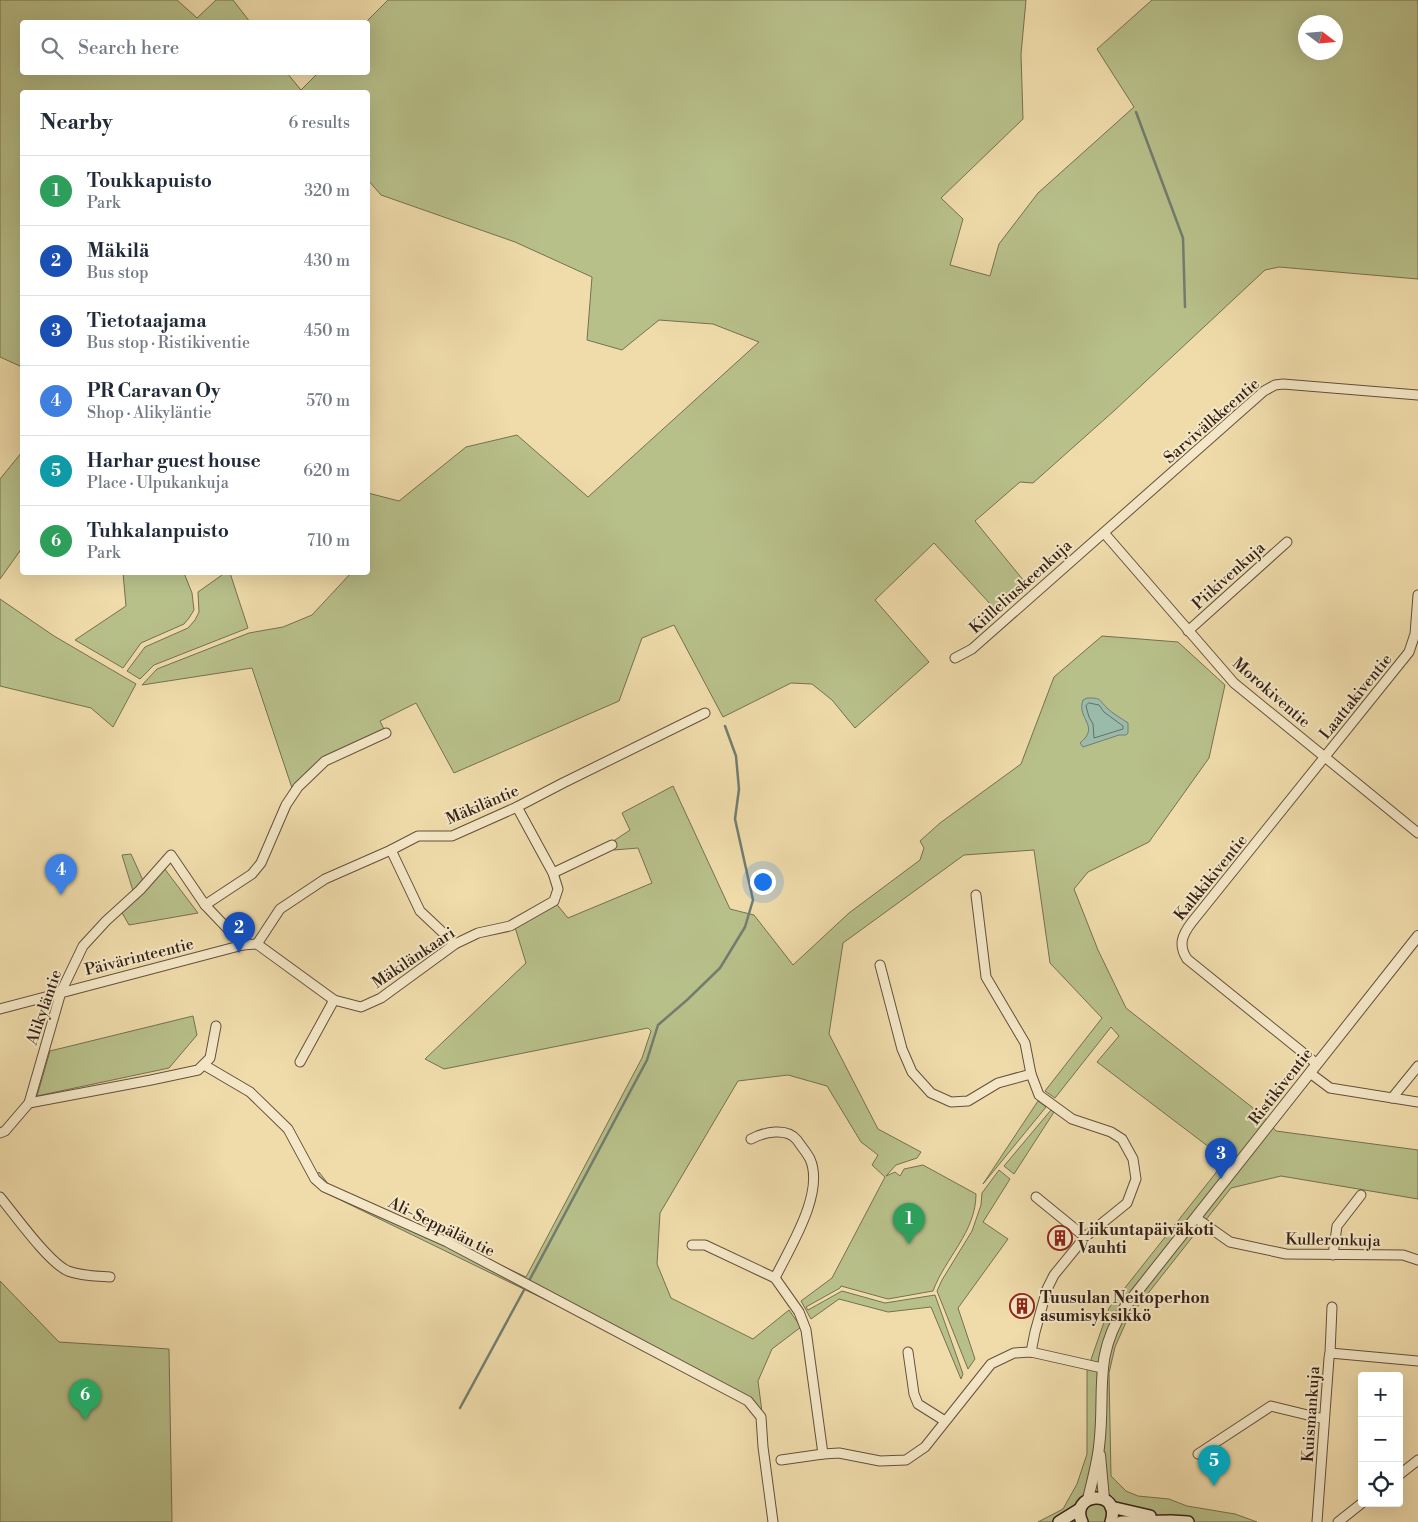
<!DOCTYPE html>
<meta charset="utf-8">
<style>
:root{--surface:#fff;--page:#f2f2f3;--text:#1f2937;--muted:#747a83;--line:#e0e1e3;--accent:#8f2418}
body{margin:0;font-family:"Libre Bodoni",serif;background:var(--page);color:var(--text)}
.controls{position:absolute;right:15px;bottom:15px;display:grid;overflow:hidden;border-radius:5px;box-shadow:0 5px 20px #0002}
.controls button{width:45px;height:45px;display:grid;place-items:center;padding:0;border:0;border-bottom:1px solid var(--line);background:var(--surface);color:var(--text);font:25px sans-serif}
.compass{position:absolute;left:1298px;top:15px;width:45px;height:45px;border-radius:50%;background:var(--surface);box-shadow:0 5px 20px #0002;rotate:106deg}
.you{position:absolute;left:762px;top:881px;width:18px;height:18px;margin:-12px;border:4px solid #fff;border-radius:50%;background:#1a73e8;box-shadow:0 0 0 8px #1a73e833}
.badge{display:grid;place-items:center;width:32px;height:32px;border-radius:50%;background:var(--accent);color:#fff;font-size:16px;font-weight:700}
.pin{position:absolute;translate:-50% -41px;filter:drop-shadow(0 1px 2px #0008)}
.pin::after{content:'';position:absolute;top:26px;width:18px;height:15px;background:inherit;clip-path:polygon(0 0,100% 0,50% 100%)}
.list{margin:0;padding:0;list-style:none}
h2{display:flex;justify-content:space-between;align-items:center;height:65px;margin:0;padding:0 20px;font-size:21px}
h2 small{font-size:16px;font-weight:400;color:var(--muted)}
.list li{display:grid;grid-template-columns:32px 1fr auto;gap:15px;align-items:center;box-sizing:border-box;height:70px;padding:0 20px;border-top:1px solid var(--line)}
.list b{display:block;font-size:19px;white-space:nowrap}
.list p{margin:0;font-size:16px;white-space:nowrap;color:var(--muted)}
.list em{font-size:16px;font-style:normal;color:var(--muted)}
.icon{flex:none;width:28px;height:28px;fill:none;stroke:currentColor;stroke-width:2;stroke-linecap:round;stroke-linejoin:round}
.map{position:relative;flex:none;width:1418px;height:1522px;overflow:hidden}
.search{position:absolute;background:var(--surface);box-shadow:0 5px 20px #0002;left:20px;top:20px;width:350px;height:55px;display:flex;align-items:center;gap:12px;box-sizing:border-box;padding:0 18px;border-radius:5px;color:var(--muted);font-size:19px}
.panel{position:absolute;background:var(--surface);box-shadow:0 5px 20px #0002;left:20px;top:90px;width:350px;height:485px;border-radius:5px}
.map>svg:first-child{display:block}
.green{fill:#b8c08a;stroke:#767051;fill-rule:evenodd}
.water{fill:#9abbab;stroke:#727d70}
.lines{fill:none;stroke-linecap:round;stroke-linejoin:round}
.shore{stroke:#686e62;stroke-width:1}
.stream{stroke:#727d70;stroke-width:2.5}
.minor-casing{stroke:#64503d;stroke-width:11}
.tertiary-casing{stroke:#64503d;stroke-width:12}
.secondary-casing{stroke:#352118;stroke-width:14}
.minor{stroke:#f5e8c8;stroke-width:9}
.tertiary{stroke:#f5e8c8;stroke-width:10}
.secondary{stroke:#f5e8c8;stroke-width:11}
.labels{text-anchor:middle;stroke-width:4;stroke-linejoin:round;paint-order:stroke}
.street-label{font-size:16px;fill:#352118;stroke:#f5e8c8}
.poi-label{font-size:16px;font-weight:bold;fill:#352118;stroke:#f5e8c8;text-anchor:start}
</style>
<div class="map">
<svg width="1418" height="1522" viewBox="0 0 1418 1522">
<rect width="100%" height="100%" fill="#f0dcab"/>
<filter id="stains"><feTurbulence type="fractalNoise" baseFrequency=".004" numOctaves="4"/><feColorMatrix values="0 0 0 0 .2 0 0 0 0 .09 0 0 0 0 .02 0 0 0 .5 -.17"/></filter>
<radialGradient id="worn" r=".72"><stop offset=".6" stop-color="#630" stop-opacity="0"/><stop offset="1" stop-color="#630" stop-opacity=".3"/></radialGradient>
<g class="green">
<path d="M0,0H177L197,18L216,0H233L250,22H22V72L287,73L301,90L318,73L368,72V22H366L388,0H1026L1021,54L1023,119L941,198L963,219L950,265L990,276L999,244L1038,193L1134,107L1097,49L1152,0H1418V279L1279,267L1265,270L1115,410L1033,483L1020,482L975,521L1024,581L993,607L934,543L875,600L929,662L855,728L832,700L812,684L791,683L723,717L674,625L642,638L619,701L454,773L416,703L380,721L385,731L325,757L292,788L252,668L142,685L157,669L249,633L283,627L312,615L351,573L368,572V493L399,501L466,447L517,435L588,497L759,342L713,324L659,320L622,350L587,340L592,277L515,242L381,195L368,180V92H22V367L0,357ZM1306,22H1336V52H1306Z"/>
<path d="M22,452V548L0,579V479Z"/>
<path d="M123,573H184L192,593L194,610L189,618L184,624L141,643L123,668L75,640L126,606Z"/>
<path d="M221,573H230L248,628L154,665L140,679L127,671L145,647L188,628L195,620L199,612L198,592L222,575Z"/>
<path d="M0,599L54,636L136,684L113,727L91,708L0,686Z"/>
<path d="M1102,636L1178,642L1225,685L1209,758L1149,842L1088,872L1074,889L1098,950L1126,1008L1262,1115L1276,1131L1418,1150V1199L1281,1176L1231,1188L1127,1320L1115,1347L1109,1373L1111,1476L1126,1491L1138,1496L1169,1499L1187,1506L1235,1514L1257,1522H1038L1063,1509L1077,1484L1087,1454V1371L1109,1308L1226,1160L1097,1062L1119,1036L1111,1027L1055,1098L1045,1091L1102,1018L1050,963L1034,850L964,855L843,943L829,1034L878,1129L921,1152L917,1158L896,1165L886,1176L895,1172L900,1176L904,1169L923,1165L976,1194C976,1232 945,1258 933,1291L888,1299L841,1286L840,1288L806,1307L808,1310L842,1291L885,1303L935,1295L963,1374L961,1379L931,1307L888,1312L839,1299L811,1319L801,1301L832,1278L885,1177L872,1165L878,1155L861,1142L827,1086L788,1075L738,1081L660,1213L657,1264L671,1298L753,1339L789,1310L801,1327L772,1349L758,1381L762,1412L612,1332L324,1192L311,1182L319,1172L329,1185L526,1277L642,1058L651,1031L648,1028L444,1069L425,1059L526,963L514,924L554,901L568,918L652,883L638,848L614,850L612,842L630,830L622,813L673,786L730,909L754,915L793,965L849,913L920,860L924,848L920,841L940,823L1021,764L1054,677Z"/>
<path d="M131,854L146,887L164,868L198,913L129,925L120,909L133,891L122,855Z"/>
<path d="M193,1016L197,1035L169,1068L37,1096L50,1051Z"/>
<path d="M1038,1101L1046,1107L983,1184Z"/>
<path d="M1051,1110L1054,1112L1014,1174L1004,1166Z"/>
<path d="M999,1170L1010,1179L983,1222L1008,1239L958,1308L975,1359L968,1369L937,1291L942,1280L972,1231L981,1205L982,1193Z"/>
<path d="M0,1281L59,1342L169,1349L172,1522H0Z"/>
</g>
<path class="water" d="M1087,698C1102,698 1098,699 1107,708C1113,714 1121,718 1128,723V733L1126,735H1119L1083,747L1080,743C1101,726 1076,719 1083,700Z"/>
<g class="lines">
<path class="shore" d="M1089,703L1099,705L1104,712L1123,726V729L1094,738L1093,724L1089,717L1086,706Z"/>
<g class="stream">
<path d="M1136,112L1183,238L1185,307"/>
<path d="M530,1279L647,1060L658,1025L687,1000L720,968L745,927L753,900L735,819L739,789L736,756L725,726"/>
<path d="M460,1408L524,1290"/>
</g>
<defs>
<g id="minor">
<path d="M1105,534L1234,683L1418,833"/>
<path d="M1188,631L1287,542"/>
<path d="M955,658L972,649L1264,391L1275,385L1283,384L1418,395"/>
<path d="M391,850L420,911L455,944"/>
<path d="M553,873L612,845"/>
<path d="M976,895L986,977L1025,1043L1031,1074L1039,1095L1072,1119L1111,1132L1122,1139L1133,1159L1136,1179L1127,1203L1085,1237L1054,1275L1047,1289L1035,1332L1031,1352"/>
<path d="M205,905L252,874L261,863L286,805L298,787L325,761L386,733"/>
<path d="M257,944L280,909L325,879L391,850L418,836H452L517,807L563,783L705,713"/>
<path d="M257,944L334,1000L361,1007L381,998L455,944L478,933L510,926L554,901L558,889L553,873L517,807"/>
<path d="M880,965L902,1049L912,1072L931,1093L951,1102L968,1101L998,1083L1031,1074"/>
<path d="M0,1009L243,945L257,944"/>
<path d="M300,1062L334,1000"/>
<path d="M1317,1064L1187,959C1178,945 1182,935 1192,922L1409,652L1415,634L1418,595"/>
<path d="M204,1065L250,1092L288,1129L315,1179L324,1187L447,1242L748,1401L761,1417L763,1447L773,1522"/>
<path d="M1310,1073L1330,1088L1418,1102"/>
<path d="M1392,1098L1418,1066"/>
<path d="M29,1103L151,1080L198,1070L210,1058L216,1026"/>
<path d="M0,1133L5,1131L29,1103L61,992L83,946L106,921L140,890L171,855L205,905L243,945"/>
<path d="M751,1139C764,1132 787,1127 797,1140C801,1146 807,1153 810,1159C825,1193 790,1247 775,1278"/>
<path d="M0,1197C14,1214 49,1263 68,1271C81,1276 95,1276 110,1277"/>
<path d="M1036,1197L1085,1237"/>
<path d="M1196,1218L1230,1242L1286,1254L1403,1255L1418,1260"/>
<path d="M692,1245H705L775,1278L799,1312L806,1330L823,1454"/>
<path d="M1333,1255L1337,1226L1361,1195"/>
<path d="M908,1352L914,1394L918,1404L945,1421"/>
<path d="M1330,1353L1418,1361"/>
<path d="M1198,1454L1271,1406L1324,1419"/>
<path d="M781,1460L823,1454L839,1453L880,1461L906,1460L925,1447L991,1364L1014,1353L1031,1352L1102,1368"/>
<path d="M1399,1475L1418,1460"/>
<path d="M1317,1522L1329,1358L1330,1353L1332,1307"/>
<path d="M1338,1522L1362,1503"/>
</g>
<g id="tertiary">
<path d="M1100,1455L1104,1499"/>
<path d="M1088,1499C1092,1482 1097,1464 1099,1447C1106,1392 1092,1358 1125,1307L1418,936"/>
</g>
<g id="secondary">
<path d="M1111,1507L1150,1516"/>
<path d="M1059,1522L1080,1509"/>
<path d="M1082,1522C1068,1493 1122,1487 1111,1522"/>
<path d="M1121,1522L1171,1521L1188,1522"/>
</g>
</defs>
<use href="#minor" class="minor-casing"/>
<use href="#tertiary" class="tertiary-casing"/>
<use href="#secondary" class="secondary-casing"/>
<use href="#minor" class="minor"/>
<use href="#tertiary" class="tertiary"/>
<use href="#secondary" class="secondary"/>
</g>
<defs>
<symbol id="building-ring" viewBox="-11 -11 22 22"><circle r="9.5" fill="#f5e8c8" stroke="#8f2418" stroke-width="1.5"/><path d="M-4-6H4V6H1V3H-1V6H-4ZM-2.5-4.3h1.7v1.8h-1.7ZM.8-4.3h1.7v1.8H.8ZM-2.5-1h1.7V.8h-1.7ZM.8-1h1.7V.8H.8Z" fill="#8f2418"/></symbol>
</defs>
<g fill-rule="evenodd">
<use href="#building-ring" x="1046" y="1224" width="28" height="28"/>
<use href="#building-ring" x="1008" y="1292" width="28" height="28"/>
</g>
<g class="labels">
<g class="street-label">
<text transform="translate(1211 420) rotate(-41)" y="6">Sarvivälkkeentie</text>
<text transform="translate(1228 575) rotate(-42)" y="6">Piikivenkuja</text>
<text transform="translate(1020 586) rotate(-42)" y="6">Kiilleliuskeenkuja</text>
<text transform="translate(1272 692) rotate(41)" y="6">Morokiventie</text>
<text transform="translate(1355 696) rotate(-51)" y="6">Laattakiventie</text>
<text transform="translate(482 804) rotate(-23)" y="6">Mäkiläntie</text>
<text transform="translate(1210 877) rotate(-51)" y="6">Kalkkikiventie</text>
<text transform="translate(139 956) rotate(-14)" y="6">Päivärinteentie</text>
<text transform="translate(413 957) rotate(-34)" y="6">Mäkilänkaari</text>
<text transform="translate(43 1007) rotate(-71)" y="6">Alikyläntie</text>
<text transform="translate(1280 1086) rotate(-52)" y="6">Ristikiventie</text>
<text transform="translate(442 1226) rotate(26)" y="6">Ali-Seppälän tie</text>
<text transform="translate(1333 1239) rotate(1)" y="6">Kulleronkuja</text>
<text transform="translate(1310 1414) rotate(-86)" y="6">Kuismankuja</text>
</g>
<g class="poi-label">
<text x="1078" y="1235">Liikuntapäiväkoti<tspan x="1078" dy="18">Vauhti</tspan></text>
<text x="1040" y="1303">Tuusulan Neitoperhon<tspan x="1040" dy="18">asumisyksikkö</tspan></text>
</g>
</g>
<rect width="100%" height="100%" filter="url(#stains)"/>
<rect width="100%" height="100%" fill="url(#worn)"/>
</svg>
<div class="controls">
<button>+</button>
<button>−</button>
<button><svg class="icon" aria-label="locate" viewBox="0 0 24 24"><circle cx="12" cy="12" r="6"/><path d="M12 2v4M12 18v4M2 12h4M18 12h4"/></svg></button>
</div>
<svg class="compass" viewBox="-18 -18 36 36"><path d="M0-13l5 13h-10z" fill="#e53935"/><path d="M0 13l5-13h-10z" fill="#747a83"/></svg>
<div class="you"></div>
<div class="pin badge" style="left:909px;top:1244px;background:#2e9e5b">1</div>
<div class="pin badge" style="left:239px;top:953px;background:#1a4fb4">2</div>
<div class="pin badge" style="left:1221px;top:1179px;background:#1a4fb4">3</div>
<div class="pin badge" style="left:61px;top:895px;background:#3f7fe0">4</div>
<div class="pin badge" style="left:1214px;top:1486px;background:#0f9aa8">5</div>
<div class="pin badge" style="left:85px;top:1420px;background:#2e9e5b">6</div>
<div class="search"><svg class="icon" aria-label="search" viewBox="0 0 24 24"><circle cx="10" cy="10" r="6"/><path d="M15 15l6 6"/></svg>Search here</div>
<section class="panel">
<h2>Nearby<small>6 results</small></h2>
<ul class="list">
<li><span class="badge" style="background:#2e9e5b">1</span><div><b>Toukkapuisto</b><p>Park</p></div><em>320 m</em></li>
<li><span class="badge" style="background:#1a4fb4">2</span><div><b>Mäkilä</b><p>Bus stop</p></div><em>430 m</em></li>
<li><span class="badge" style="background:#1a4fb4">3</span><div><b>Tietotaajama</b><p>Bus stop · Ristikiventie</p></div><em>450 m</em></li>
<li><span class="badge" style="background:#3f7fe0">4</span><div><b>PR Caravan Oy</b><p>Shop · Alikyläntie</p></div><em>570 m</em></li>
<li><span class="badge" style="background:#0f9aa8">5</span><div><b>Harhar guest house</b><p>Place · Ulpukankuja</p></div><em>620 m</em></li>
<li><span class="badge" style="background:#2e9e5b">6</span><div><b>Tuhkalanpuisto</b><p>Park</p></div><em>710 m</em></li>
</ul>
</section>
</div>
